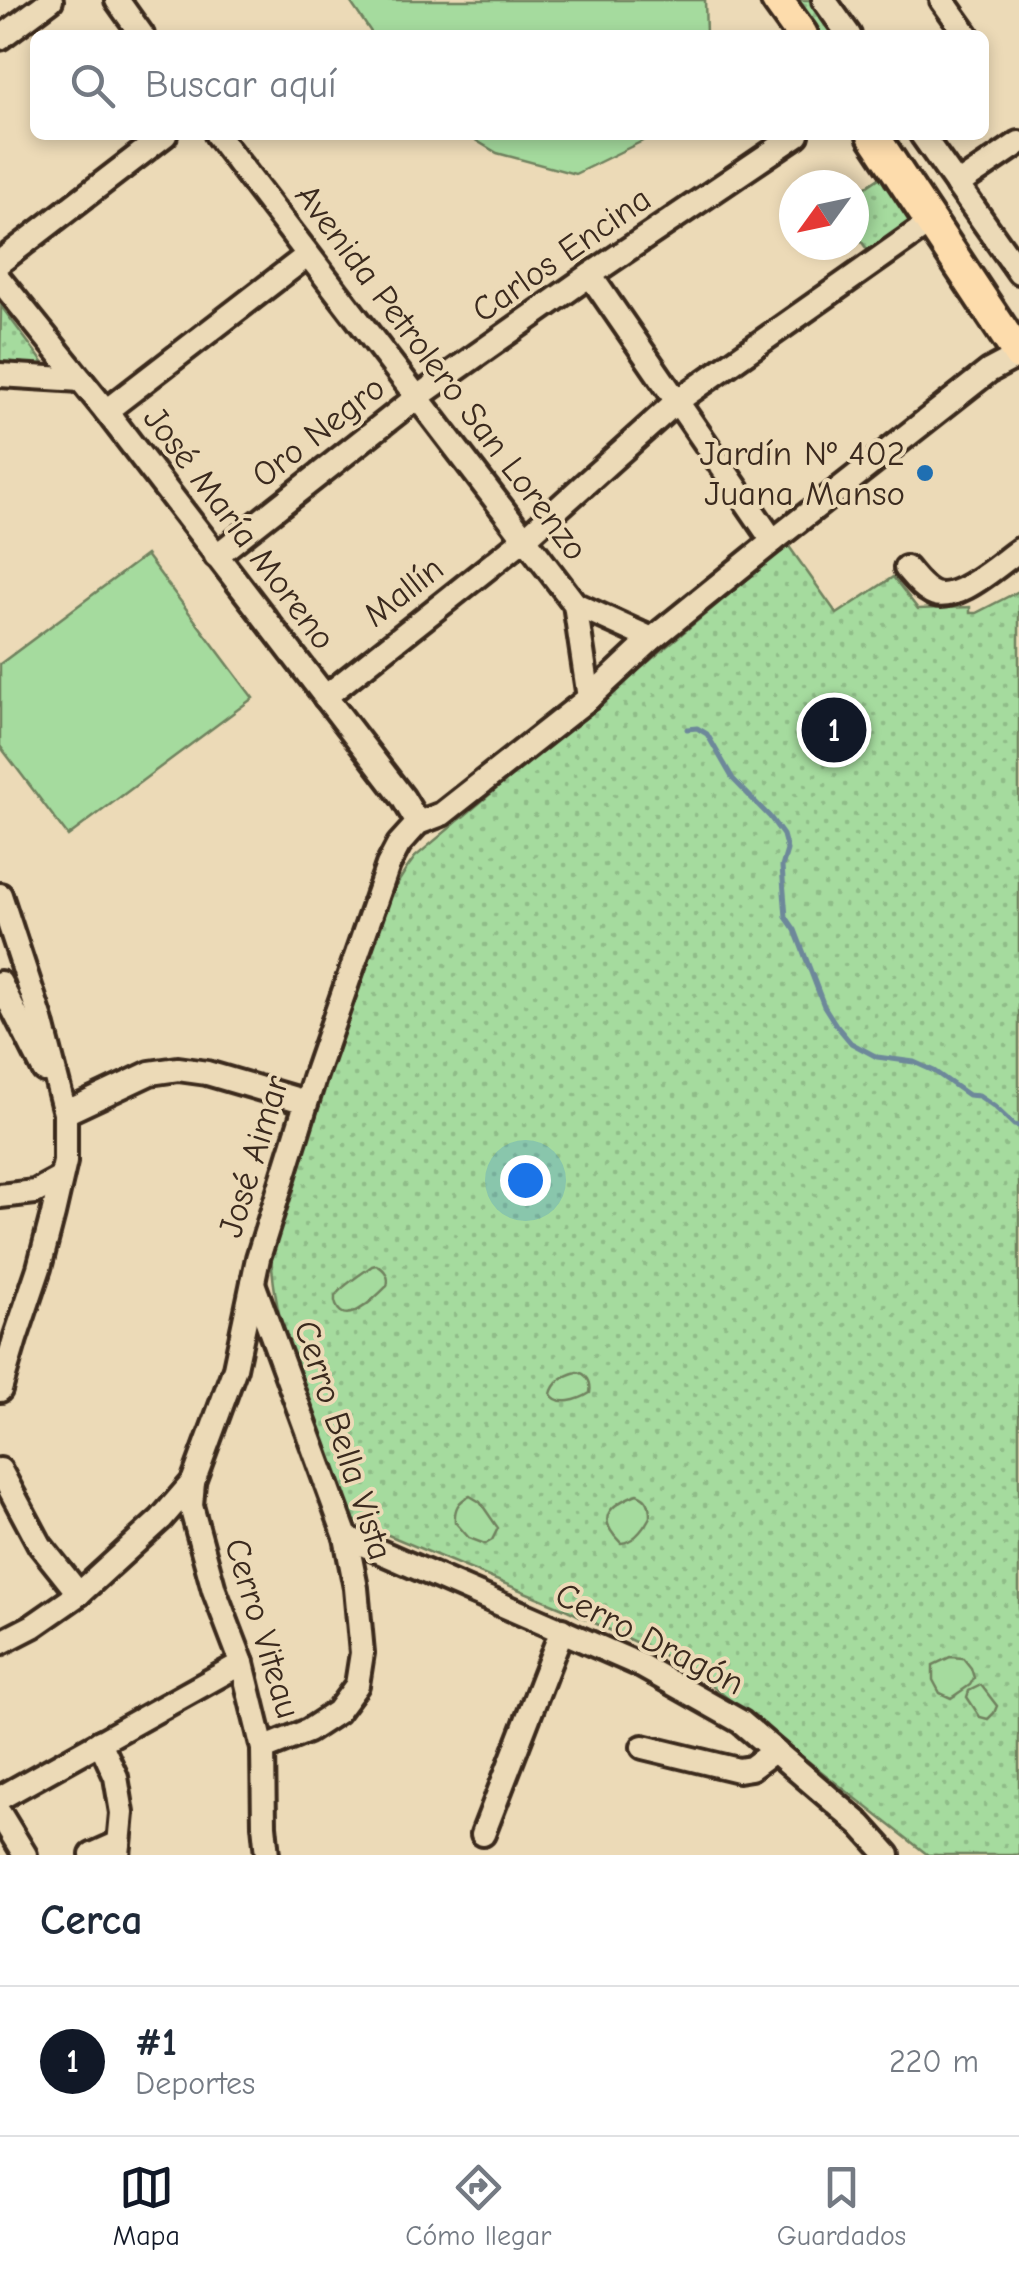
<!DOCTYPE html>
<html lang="es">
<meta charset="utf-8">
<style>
:root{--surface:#fff;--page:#f2f2f3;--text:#1f2937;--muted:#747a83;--line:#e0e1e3;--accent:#111827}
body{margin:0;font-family:"Comic Neue",sans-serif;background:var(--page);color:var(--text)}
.compass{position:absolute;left:779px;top:170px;width:90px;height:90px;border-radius:50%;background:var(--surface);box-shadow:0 5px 15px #0003;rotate:237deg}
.you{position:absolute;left:525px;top:1180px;width:35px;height:35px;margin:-25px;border:8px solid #fff;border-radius:50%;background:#1a73e8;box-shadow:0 0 0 15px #1a73e833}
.badge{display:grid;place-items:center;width:65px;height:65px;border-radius:50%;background:var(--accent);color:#fff;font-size:32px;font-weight:700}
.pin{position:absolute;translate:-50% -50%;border:5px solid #fff;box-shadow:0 2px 10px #0006}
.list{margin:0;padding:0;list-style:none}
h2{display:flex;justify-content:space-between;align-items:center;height:130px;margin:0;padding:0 40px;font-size:42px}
h2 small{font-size:32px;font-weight:400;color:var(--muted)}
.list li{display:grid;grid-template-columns:65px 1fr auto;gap:30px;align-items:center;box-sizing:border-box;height:150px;padding:0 40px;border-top:2px solid var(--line)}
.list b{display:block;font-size:38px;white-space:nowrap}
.list p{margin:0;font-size:32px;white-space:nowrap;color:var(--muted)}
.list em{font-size:32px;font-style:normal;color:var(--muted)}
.icon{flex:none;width:55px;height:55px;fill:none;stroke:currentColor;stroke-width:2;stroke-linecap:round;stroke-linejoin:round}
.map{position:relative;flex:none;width:1019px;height:1855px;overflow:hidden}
.search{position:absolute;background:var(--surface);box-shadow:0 5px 15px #0003;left:30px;right:30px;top:30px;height:110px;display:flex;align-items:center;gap:25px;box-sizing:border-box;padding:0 35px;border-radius:15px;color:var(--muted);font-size:38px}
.sheet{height:280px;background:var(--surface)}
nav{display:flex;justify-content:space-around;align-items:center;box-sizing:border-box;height:140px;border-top:2px solid var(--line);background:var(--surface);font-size:28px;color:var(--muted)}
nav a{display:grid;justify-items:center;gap:5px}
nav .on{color:var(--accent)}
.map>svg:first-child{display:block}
.grass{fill:url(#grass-dots);stroke:#70825e;stroke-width:2.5}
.garden{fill:#a5db9e;stroke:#70825e;stroke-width:2.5}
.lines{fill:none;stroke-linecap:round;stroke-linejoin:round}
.stream{stroke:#6d889a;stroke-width:5}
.minor-casing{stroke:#3b2a1e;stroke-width:30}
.major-casing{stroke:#3b2a1e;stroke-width:38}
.minor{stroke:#ecdab7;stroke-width:22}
.major{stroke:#fddcac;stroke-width:30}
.poi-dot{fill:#1f6fb2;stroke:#ecdab7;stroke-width:4}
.labels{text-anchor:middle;stroke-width:8;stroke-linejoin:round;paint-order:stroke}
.street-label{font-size:35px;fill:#3b2a1e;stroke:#ecdab7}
.poi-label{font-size:35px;fill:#3b2a1e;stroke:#ecdab7;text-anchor:end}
</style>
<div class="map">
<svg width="1019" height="1855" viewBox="0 0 1019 1855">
<defs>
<pattern id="grass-dots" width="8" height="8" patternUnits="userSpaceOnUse" patternTransform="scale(2.5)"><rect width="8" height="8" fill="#a5db9e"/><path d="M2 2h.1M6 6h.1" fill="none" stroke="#8fbc88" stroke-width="1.8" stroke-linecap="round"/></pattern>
</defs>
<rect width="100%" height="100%" fill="#ecdab7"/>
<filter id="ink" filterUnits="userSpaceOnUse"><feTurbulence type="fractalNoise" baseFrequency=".01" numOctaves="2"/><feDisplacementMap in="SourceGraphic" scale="20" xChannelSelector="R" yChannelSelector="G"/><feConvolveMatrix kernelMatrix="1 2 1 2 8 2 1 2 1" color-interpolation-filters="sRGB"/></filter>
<g filter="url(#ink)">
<g class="grass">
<path d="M793,0H816L842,35H819Z"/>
<path d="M891,170L924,221L871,255L854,231V195Z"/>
<path d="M1,306L45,365L0,364Z"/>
<path d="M788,545L837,614L893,577L918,609L970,607V613H976L1019,591V1855H928L688,1667L563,1608L345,1517C316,1432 275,1342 271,1252C298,1164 323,1075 354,989C371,943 385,896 415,857Z"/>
</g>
<g class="garden">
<path d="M349,0H705L706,35H373Z"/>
<path d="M467,135H655L575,174L497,153Z"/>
<path d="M146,555L253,698L68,836L0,746V664Z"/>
<path d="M839,707C847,709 854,713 858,721C866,738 838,741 827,751H814C799,729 818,715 839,707Z"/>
<path d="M376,1265C385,1269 390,1277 387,1286C378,1295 353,1321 341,1312C337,1309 334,1302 335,1297C337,1289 364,1272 372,1266Z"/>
<path d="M577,1372C587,1373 592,1383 590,1393C579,1400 558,1407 551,1394C554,1382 565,1375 577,1372Z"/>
<path d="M637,1494C648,1498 650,1505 650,1517C644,1528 634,1542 621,1543C595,1518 609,1505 637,1494Z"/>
<path d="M470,1496L480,1502L498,1528L492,1540L485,1544L469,1538L455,1522C454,1509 458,1501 470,1496Z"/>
<path d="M950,1657L963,1658L971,1668L974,1678L970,1685L951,1698L940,1693L933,1680V1665Z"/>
<path d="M981,1685L997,1706L994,1713L988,1719L980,1717L967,1697L969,1691Z"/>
</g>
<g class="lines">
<path class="stream" d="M687,729L697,728L707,734L733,779L770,817L783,835L787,850L782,867L786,917L795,930L824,1006L836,1025L851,1043L877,1057L914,1062L934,1071L968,1095L979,1096L995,1107L1014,1125L1019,1126"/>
<defs>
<g id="minor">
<path d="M117,0L142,35"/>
<path d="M824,0L849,35"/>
<path d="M942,0L967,35"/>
<path d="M0,38L51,0"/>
<path d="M217,135L575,604L589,698"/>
<path d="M922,135L1019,272"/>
<path d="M957,185L1019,143"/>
<path d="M0,262L165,135"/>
<path d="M590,275L773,541"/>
<path d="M0,280L106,411L403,798L418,823"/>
<path d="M0,375L81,380"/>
<path d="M106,411L308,255"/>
<path d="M216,556L416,398L590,275L797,135"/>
<path d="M906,568C913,576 920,586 929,591C952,608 999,564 1019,550"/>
<path d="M575,604L652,639"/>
<path d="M325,697L524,539L676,402L931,222"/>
<path d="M0,895L42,1023L65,1113V1162L53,1214L39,1268L15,1339L0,1390"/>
<path d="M0,983L44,1070"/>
<path d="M65,1113L150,1073L178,1069L207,1073L306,1102"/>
<path d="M0,1196L35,1192L59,1179"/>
<path d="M253,1283L346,1537L356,1588L362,1653L357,1685L337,1712L308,1731L263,1749"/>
<path d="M0,1470L40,1545L79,1594"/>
<path d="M193,1482L191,1506L214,1590L242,1663L263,1749L264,1825L267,1855"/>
<path d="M346,1537L638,1664L741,1722L861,1825L888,1855"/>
<path d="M0,1643L33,1626L79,1594L161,1519L193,1482L235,1368L258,1258L314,1078L388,865L399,844L418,823L442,814L589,698L652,639L773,541L989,371L1019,355"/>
<path d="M100,1742L116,1777L122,1813L118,1855"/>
<path d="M643,1747L738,1770L751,1768L774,1751"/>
<path d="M0,1798L242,1663"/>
<path d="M0,1814L25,1855"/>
<path d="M483,1834L562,1630"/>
<path d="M92,1855L119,1843"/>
</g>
<g id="major">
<path d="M777,0L802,35"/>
<path d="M873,135L1019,355"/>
</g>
</defs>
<use href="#minor" class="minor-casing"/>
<use href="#major" class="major-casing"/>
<use href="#minor" class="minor"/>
<use href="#major" class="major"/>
</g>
</g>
<circle class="poi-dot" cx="925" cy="473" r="10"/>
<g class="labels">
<g class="street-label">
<text transform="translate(561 254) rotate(-35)" y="12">Carlos Encina</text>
<text transform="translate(442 372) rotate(53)" y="12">Avenida Petrolero San Lorenzo</text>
<text transform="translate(318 431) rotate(-38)" y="12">Oro Negro</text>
<text transform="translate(240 528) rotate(53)" y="12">José María Moreno</text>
<text transform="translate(403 591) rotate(-38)" y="12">Mallín</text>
<text transform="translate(253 1156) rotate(-73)" y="12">José Aimar</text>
<text transform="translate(344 1440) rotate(72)" y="12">Cerro Bella Vista</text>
<text transform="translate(263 1628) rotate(73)" y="12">Cerro Viteau</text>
<text transform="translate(650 1638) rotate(27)" y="12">Cerro Dragón</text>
</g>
<g class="poi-label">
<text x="905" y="465">Jardín Nº 402<tspan x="905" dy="40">Juana Manso</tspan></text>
</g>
</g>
</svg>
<svg class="compass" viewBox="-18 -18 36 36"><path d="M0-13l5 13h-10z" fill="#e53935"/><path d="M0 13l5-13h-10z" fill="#747a83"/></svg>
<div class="you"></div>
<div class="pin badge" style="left:834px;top:730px">1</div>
<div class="search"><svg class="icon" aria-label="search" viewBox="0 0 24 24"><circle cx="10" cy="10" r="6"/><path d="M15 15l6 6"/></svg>Buscar aquí</div>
</div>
<section class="sheet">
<h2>Cerca<small></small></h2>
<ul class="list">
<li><span class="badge">1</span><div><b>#1</b><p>Deportes</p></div><em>220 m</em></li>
</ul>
</section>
<nav>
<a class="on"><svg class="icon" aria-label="map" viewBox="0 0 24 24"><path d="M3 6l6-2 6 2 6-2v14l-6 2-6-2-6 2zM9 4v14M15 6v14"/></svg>Mapa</a>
<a><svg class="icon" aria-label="directions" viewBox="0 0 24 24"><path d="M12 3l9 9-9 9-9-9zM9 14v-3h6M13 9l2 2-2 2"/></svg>Cómo llegar</a>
<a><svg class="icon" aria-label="saved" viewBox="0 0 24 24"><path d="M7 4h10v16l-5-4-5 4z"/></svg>Guardados</a>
</nav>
